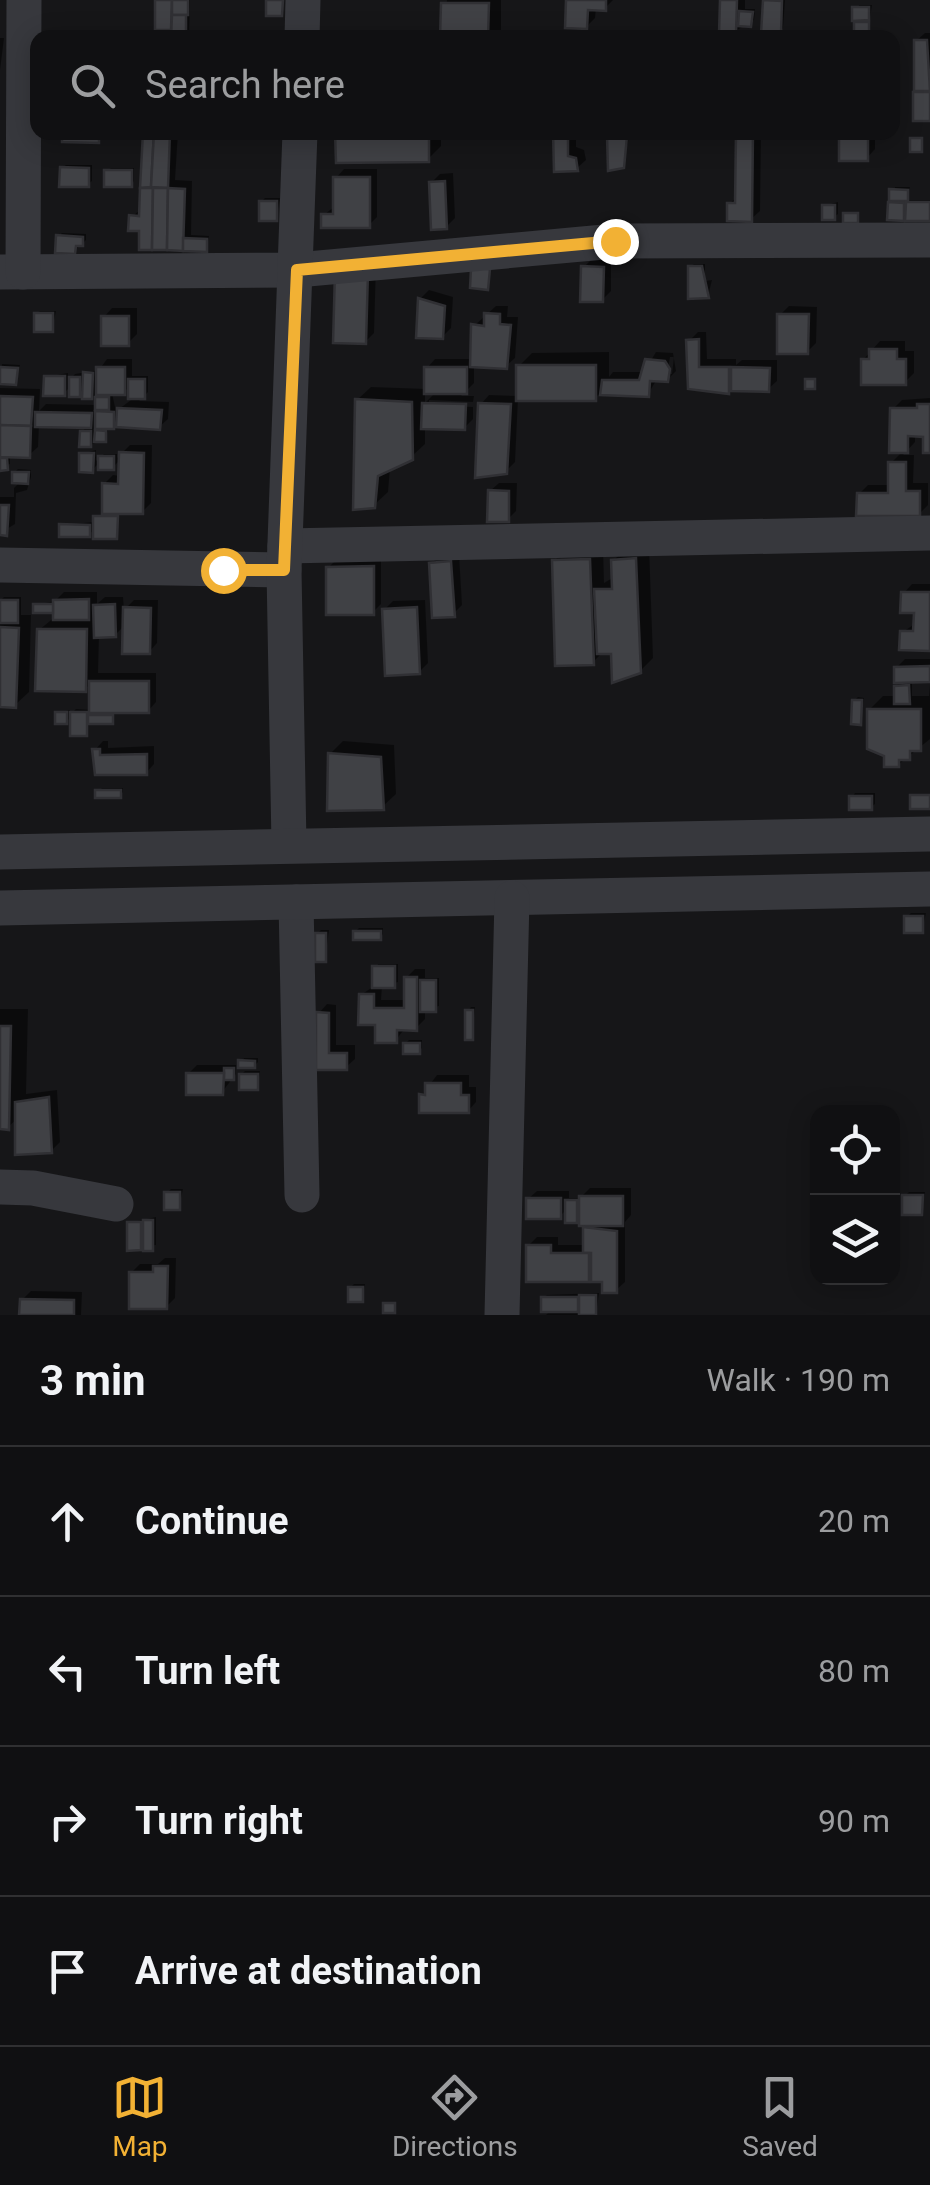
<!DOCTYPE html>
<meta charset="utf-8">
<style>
:root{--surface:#101012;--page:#1e1e20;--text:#f1f3f6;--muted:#9c9d9f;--line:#303032;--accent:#f2b134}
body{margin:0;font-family:Roboto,sans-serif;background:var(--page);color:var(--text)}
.controls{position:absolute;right:30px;bottom:30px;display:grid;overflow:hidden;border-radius:20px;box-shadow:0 5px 25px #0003}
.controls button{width:90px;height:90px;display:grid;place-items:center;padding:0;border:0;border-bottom:2px solid var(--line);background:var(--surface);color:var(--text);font:50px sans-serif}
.stop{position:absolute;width:30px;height:30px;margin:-22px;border:8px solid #f2b134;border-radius:50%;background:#fff}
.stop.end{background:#f2b134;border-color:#fff;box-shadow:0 2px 10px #0008}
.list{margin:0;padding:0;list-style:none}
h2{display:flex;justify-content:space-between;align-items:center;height:130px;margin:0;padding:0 40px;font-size:42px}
h2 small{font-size:32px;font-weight:400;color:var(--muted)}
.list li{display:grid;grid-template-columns:65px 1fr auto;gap:30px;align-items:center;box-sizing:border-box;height:150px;padding:0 40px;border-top:2px solid var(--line)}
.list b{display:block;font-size:38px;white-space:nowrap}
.list em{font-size:32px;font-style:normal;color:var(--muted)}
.icon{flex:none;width:55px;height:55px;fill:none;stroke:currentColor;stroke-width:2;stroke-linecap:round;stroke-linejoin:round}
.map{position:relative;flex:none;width:930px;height:1315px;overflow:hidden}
.search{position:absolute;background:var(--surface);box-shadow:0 5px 25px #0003;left:30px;right:30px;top:30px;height:110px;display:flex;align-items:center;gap:25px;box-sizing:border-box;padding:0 35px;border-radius:20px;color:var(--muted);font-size:38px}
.sheet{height:730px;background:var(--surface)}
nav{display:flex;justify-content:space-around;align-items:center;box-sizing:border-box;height:140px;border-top:2px solid var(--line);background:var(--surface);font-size:28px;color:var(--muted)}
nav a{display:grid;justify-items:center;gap:5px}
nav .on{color:var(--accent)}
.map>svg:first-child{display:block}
.shadow{fill:#0007;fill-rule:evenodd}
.building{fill:#404145;stroke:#303034;stroke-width:2.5}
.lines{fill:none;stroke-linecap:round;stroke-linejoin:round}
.minor{stroke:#37383d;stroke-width:35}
.route{stroke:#f2b134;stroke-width:12}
</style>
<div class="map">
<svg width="930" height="1315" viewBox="0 0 930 1315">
<rect width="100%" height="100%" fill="#161618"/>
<g class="shadow">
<path d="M157,0H190L189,38H174V27H157Z"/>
<path d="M447,0H501V38H443Z"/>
<path d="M569,0H613L605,8H596L595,18L586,27Z"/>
<path d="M722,0H745V9H755L754,20L737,30H743V38H721L727,32Z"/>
<path d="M785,0L783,28L780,32L765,1Z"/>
<path d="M859,5H872L868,30L856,31Z"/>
<path d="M925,33H930V119H916V41Z"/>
<path d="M668,35H696V38H666Z"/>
<path d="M0,38H4L0,70Z"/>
<path d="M145,132H178L175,180L192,181L191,235L209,236L206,249L142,229L132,217L142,208Z"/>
<path d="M338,132H441V146L428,159Z"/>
<path d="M555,132H576V147L584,150L586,160L577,168L556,169Z"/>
<path d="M739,132H761L760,211L751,219L729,204L738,196Z"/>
<path d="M843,132H875V149L867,158Z"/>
<path d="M613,133H630L622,166L610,137Z"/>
<path d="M66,165H92V181L88,184L62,168Z"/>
<path d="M111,168H134V181L131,185L107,171Z"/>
<path d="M344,169H377V217L369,225L324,215L335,206L336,178Z"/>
<path d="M453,173L455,218L446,227L431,183L440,174Z"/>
<path d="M895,187H910L905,200H930V218H890Z"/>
<path d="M265,198H280L276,219L261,202Z"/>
<path d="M838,202V214L834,217L824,206Z"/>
<path d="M62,233L86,234V240L74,251L58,237Z"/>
<path d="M592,259H611V291L602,300L584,267Z"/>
<path d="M346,264H376L374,333L365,342Z"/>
<path d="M694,264H705V281L712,280L708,296L690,267Z"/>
<path d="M429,290L453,297L451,328L442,337L420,299Z"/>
<path d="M496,306H508L507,317H518L515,358L506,366L474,365V383L461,396H474L473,402L429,400V405L473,407V419L464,428L425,426V444L411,457L390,468L388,492L374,505L357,400L371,387L427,389V368L435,359H473L474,326ZM425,391H437L425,403Z"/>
<path d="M789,306L817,307L816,343L807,352L780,315Z"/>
<path d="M112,308H137V334L128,343L104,317Z"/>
<path d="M40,311H56L52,329L36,314Z"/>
<path d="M698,332H706L707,359H736V365L742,360H777V381L768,389L715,392L690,386L689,341Z"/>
<path d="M880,341H905V351H914V373L905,382L863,360Z"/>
<path d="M609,352V377L613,372H644L656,352L673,353L676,371L667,380L657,379L648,394L518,398L515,462L506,471L481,404L489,395L519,396V366L532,353ZM670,357H674L672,374H667Z"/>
<path d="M107,359H132V376H148V392L139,401L169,402L168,419L159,427L119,409L131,400V385L123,393H112L118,421L109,426L105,440L90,445L82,432L88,425L39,424L38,447L29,455H10V464L0,468L5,454H0V388L40,389L39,411L46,404L97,405L103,393L91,397L85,388L79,395L71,386L64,393L46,377L68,373V382L75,374L99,370Z"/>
<path d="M2,364L20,365L15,382L0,381Z"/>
<path d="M930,398V451L926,434H915V442L903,455H914L913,483H928V505L919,514L859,494L868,485H891V463L904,450L893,409L902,400Z"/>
<path d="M130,445H152L151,503L142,512L120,511L116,536L95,528L89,535L61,525L95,522L104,514V484L113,475L121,476V459L113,467L100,462L92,470L82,454L96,450V461L104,454H117V458Z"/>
<path d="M18,469L31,470V477L27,490L16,493L15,524L0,533V497H14V488L21,481L14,473Z"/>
<path d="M499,483H517L516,511L508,519L490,491Z"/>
<path d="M649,546L653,658L640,671L613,651L603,652L593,662L554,561L568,548L603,547L604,583L614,577L613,561L627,547Z"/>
<path d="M459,554L462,605L453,614L431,564L440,555Z"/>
<path d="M337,559H381V604L373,612L328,568Z"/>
<path d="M912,584H930V649L903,632L916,623L917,611L904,593Z"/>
<path d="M64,592H97V604L105,597H123L124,610L134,600H158L157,643L149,652L125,625L115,635H99L98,673H156V702L148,711H115L112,721H89L86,734L73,715L66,722L58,713L70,710V715L76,709L91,710V683L85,689L39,630L56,616V611L36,605L55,601Z"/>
<path d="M4,597H21V615H31L29,692L15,705L0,704V601Z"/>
<path d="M425,600L428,663L419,672L384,610L393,601Z"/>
<path d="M905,659H930V680H912V696H929L930,685V739L898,765L886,754L869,710L883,696H896V686L902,680L896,668Z"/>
<path d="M858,697L864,698L860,722L854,701Z"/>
<path d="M103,741H108V748L154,746V764L146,773H97L95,750Z"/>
<path d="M343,741L394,745L396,794L382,807L330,754Z"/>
<path d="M102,788H123V792L120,795L98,792Z"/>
<path d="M855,793H875V804L871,807L852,797Z"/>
<path d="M911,913H926L922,930L907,917Z"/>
<path d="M359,928H383V934L380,938L355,932Z"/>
<path d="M321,930H329L325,960L317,934Z"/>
<path d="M378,964H398V982L382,986L381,1000H406V978L415,969H425V978H439V1006L425,1009V1019L416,1028H405L396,1040L377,1022L361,995L374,986Z"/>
<path d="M327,1004L336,1005V1045H355V1059L346,1067H319V1013Z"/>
<path d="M471,1007H475L472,1037L468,1011Z"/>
<path d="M0,1009H28L26,1094L57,1090L60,1142L51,1151L18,1118L8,1127H0Z"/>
<path d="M409,1040H422V1048L419,1051L405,1044Z"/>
<path d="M244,1058H258V1062L254,1066L236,1065V1074L222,1092L188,1074L197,1065H241Z"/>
<path d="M245,1071H260L257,1088L241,1075Z"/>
<path d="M437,1075H469V1087H476V1102L468,1111L422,1095Z"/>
<path d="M590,1188H631V1215L625,1222V1282L616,1290L604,1280H528V1246L537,1237H558V1245H585L583,1213L576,1220L567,1209L560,1216L528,1199L537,1191H569V1198H580Z"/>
<path d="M171,1189H183L179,1207L167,1193Z"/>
<path d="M909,1192H925L921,1213L905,1196Z"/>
<path d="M156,1217V1245L130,1248V1223Z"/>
<path d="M165,1258H176L175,1298L166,1307L131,1273L140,1264H158Z"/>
<path d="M354,1284H365L362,1299L350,1288Z"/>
<path d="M31,1291L82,1292L81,1315H22V1300Z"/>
<path d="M599,1293L596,1315H546L551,1310L543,1298L547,1295Z"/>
</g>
<g class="building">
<path d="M155,0H172L171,30H155Z"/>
<rect x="172" y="0" width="16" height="15"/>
<path d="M266,0H283L282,16H266Z"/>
<path d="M566,0H606V11L588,10L587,29L565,28Z"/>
<path d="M720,0H737L736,34H719Z"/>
<path d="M763,0L782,1L781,34H761Z"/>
<path d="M441,3H489L488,38H440Z"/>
<path d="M852,7H869V20L852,21Z"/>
<path d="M739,11L753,12L751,27L738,26Z"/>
<path d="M172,15H186V38H171Z"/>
<rect x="854" y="22" width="15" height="11"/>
<path d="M914,40H927L930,91H914Z"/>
<rect x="913" y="92" width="17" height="29"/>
<path d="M62,132H99V143L62,142Z"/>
<path d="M143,132H154L151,187L140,188Z"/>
<path d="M154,132H170L168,188L151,187Z"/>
<path d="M335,132H429V162L336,163Z"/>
<path d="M553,132H568V156L576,158L578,171L554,172Z"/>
<path d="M736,132H753L752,222L727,221V203H735Z"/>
<rect x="839" y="132" width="29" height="29"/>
<path d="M607,136H627L624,168L608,171Z"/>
<rect x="910" y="138" width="12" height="14"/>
<path d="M60,167L89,168V187H59Z"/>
<rect x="104" y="170" width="28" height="17"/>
<path d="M333,177H370V228H321V214H333Z"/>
<path d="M445,181L447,229L431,230L429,182Z"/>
<path d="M140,188H153L152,250H139V231H128L129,215L139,216Z"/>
<path d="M153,188H168L167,250H152Z"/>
<path d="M168,188L185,189L183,251L167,250Z"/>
<path d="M889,189L908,190V201H889Z"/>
<rect x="259" y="201" width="18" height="20"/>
<path d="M888,202L904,203V221L887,220Z"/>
<path d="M906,202H930V221H905Z"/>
<rect x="822" y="205" width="13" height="15"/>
<rect x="843" y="213" width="15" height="10"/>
<path d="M56,235L83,237V246H76L75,254L55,253Z"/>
<path d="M183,238L207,239V252L183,251Z"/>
<path d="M581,266L604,267L603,302H580Z"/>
<path d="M688,266H702L709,298L688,299Z"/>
<path d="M471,268L490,269L488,290L470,288Z"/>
<path d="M335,271L368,272L366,344L333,343Z"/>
<path d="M418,298L445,306L443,339L416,338Z"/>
<rect x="34" y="313" width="19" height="19"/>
<path d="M484,313L500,314V324L511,325L507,369L470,367L471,324L484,326Z"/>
<path d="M777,314H809L808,354H777Z"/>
<rect x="101" y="316" width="28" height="30"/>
<path d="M699,339V367H729V394L688,389L686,340Z"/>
<path d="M869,349H897V359H906V385H861V359H869Z"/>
<path d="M645,359L665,361L670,369L668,382L650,381L649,397L600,395L602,380H639Z"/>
<rect x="516" y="365" width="80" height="36"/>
<path d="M0,367L18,368L16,385L0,384Z"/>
<rect x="96" y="367" width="29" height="28"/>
<rect x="424" y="367" width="43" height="27"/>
<path d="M731,367L770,368L769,392L731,391Z"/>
<path d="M83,372L93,373L92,399H82Z"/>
<path d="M44,376H65V396H43Z"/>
<rect x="69" y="377" width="11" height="20"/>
<rect x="128" y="379" width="17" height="20"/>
<rect x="805" y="379" width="10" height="10"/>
<path d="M0,396L33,397L31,426L0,425Z"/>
<rect x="95" y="397" width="14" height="13"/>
<path d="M355,399L412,402L413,460L378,476L375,508L353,510Z"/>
<path d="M422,403L466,404L465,430L421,429Z"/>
<path d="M478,403L511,404L507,474L475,478Z"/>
<path d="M917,404H930V453H923V437L908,436V453H889L890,408H917Z"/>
<path d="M117,408L162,410L160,430L116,427Z"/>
<path d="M95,411L114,412V429H95Z"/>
<path d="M35,412L92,413L91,428L35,427Z"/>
<path d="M0,425L31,426L30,458L0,457Z"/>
<path d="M95,430L106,431V442H94Z"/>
<path d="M80,431H91V447H79Z"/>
<path d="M119,452L144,453L143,514H102V483L118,484Z"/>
<path d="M79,453H94L93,473L79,472Z"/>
<rect x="98" y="456" width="16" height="14"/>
<path d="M0,458H7L8,470L0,471Z"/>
<path d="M888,462H906V491H920V516H856L857,493H888Z"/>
<path d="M12,472H29L28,484L12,483Z"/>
<path d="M488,490L509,491V522H487Z"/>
<path d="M0,505H9L7,536L0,535Z"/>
<path d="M93,516H118L117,539H93Z"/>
<path d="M59,524L90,525V537H59Z"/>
<path d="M636,558L641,673L612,683L611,654H597L594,589H612L611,560Z"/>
<path d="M590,559L594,665L555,666L552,560Z"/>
<path d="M451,561L455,617L432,618L429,563Z"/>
<path d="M374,566V615H326V567Z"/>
<path d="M901,592H930V651L899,650L900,631H913L914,613H900Z"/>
<path d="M89,599V620H53V600Z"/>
<rect x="0" y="600" width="18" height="23"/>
<rect x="33" y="604" width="20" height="9"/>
<path d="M115,604L116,637L94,638L93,605Z"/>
<path d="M123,607L151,608L150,654H122Z"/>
<path d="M417,607L420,674L385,676L382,609Z"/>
<path d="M0,627L19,628L16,708L0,707Z"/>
<path d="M37,629H87L86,692L35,691Z"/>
<path d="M930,666V682L894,683V667Z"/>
<rect x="89" y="681" width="60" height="32"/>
<path d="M909,685L910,704H894V686Z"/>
<path d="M852,700H862L861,725L851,724Z"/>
<path d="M867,709H921V751H910V760H899V767H884V756L867,749Z"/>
<rect x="55" y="712" width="12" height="12"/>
<rect x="70" y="712" width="17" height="24"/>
<rect x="88" y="715" width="25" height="9"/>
<path d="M92,749H100V755L147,754V775H95Z"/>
<path d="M328,753L381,757L384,810L327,811Z"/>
<rect x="95" y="790" width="26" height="8"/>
<rect x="910" y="795" width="20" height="14"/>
<rect x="849" y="796" width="23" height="14"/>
<rect x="904" y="916" width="19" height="17"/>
<rect x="353" y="931" width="28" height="9"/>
<rect x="315" y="933" width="11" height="29"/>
<rect x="372" y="966" width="23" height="22"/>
<path d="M404,977H417V1031L397,1030V1043H375V1025H358L359,994H374V1008H404Z"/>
<rect x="420" y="980" width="16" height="32"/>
<rect x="465" y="1010" width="8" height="30"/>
<path d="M316,1012L329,1013V1053H347V1070H316Z"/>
<path d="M0,1026H11L9,1130L0,1129Z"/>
<rect x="403" y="1043" width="17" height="11"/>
<path d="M238,1060L255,1061V1068H238Z"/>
<rect x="224" y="1068" width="10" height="12"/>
<path d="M186,1073H224L223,1095H186Z"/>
<rect x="239" y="1074" width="19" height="16"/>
<path d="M425,1083H461V1095H469V1113H419V1094L425,1095Z"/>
<path d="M49,1097L52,1153L15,1155V1102Z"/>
<rect x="164" y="1192" width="16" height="18"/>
<path d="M902,1195H923L922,1215H902Z"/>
<rect x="579" y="1196" width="44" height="30"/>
<rect x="526" y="1198" width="35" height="21"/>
<rect x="565" y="1200" width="12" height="23"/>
<rect x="143" y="1220" width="10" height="31"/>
<path d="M127,1222H141V1250L127,1251Z"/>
<path d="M583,1227L617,1231V1293H602V1282H591V1253H583Z"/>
<path d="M526,1245H551V1253H589V1282H526Z"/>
<path d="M153,1266H168L167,1309H129V1272H153Z"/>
<rect x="348" y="1287" width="15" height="15"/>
<rect x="579" y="1295" width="17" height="20"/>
<rect x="541" y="1297" width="37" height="15"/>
<path d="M20,1299L74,1300V1315H19Z"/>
<rect x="383" y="1303" width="12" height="10"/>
</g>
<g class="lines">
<g class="minor">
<path d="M302,38L303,0"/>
<path d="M0,272L297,270L615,241L930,240"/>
<path d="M23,272L24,0"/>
<path d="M285,546L930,533"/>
<path d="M0,565L284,570"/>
<path d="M289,845L284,570L300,132"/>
<path d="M0,852L930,834"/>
<path d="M296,902L302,1195"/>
<path d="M0,908L930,889"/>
<path d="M0,1187L33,1188L116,1204"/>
<path d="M502,1315L512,898"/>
</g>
</g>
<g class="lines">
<path class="route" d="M223,570H284L297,270L615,241"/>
</g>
</svg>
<div class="controls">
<button><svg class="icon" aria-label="locate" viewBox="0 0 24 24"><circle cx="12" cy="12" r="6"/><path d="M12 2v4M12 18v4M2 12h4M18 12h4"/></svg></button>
<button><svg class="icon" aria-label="layers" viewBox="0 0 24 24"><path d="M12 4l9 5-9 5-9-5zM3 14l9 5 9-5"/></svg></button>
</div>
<div class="stop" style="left:223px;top:570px"></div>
<div class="stop end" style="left:615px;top:241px"></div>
<div class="search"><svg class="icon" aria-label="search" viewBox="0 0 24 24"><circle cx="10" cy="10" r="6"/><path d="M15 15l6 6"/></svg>Search here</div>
</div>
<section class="sheet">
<h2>3 min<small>Walk · 190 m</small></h2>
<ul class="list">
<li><svg class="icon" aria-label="ahead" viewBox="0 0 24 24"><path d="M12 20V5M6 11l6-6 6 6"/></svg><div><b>Continue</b></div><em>20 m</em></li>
<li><svg class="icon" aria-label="left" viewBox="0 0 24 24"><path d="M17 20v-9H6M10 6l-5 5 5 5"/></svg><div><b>Turn left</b></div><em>80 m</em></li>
<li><svg class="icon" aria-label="right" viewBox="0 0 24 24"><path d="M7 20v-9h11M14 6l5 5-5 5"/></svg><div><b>Turn right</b></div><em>90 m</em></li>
<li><svg class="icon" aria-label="arrive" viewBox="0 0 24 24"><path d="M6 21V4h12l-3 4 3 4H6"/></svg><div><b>Arrive at destination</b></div></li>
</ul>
</section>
<nav>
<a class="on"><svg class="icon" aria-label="map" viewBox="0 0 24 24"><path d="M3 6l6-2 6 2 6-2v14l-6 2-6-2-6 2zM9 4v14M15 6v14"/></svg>Map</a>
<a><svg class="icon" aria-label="directions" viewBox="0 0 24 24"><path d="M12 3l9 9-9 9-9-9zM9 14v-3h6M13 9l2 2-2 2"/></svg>Directions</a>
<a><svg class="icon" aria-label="saved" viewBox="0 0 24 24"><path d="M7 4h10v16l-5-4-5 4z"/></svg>Saved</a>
</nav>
